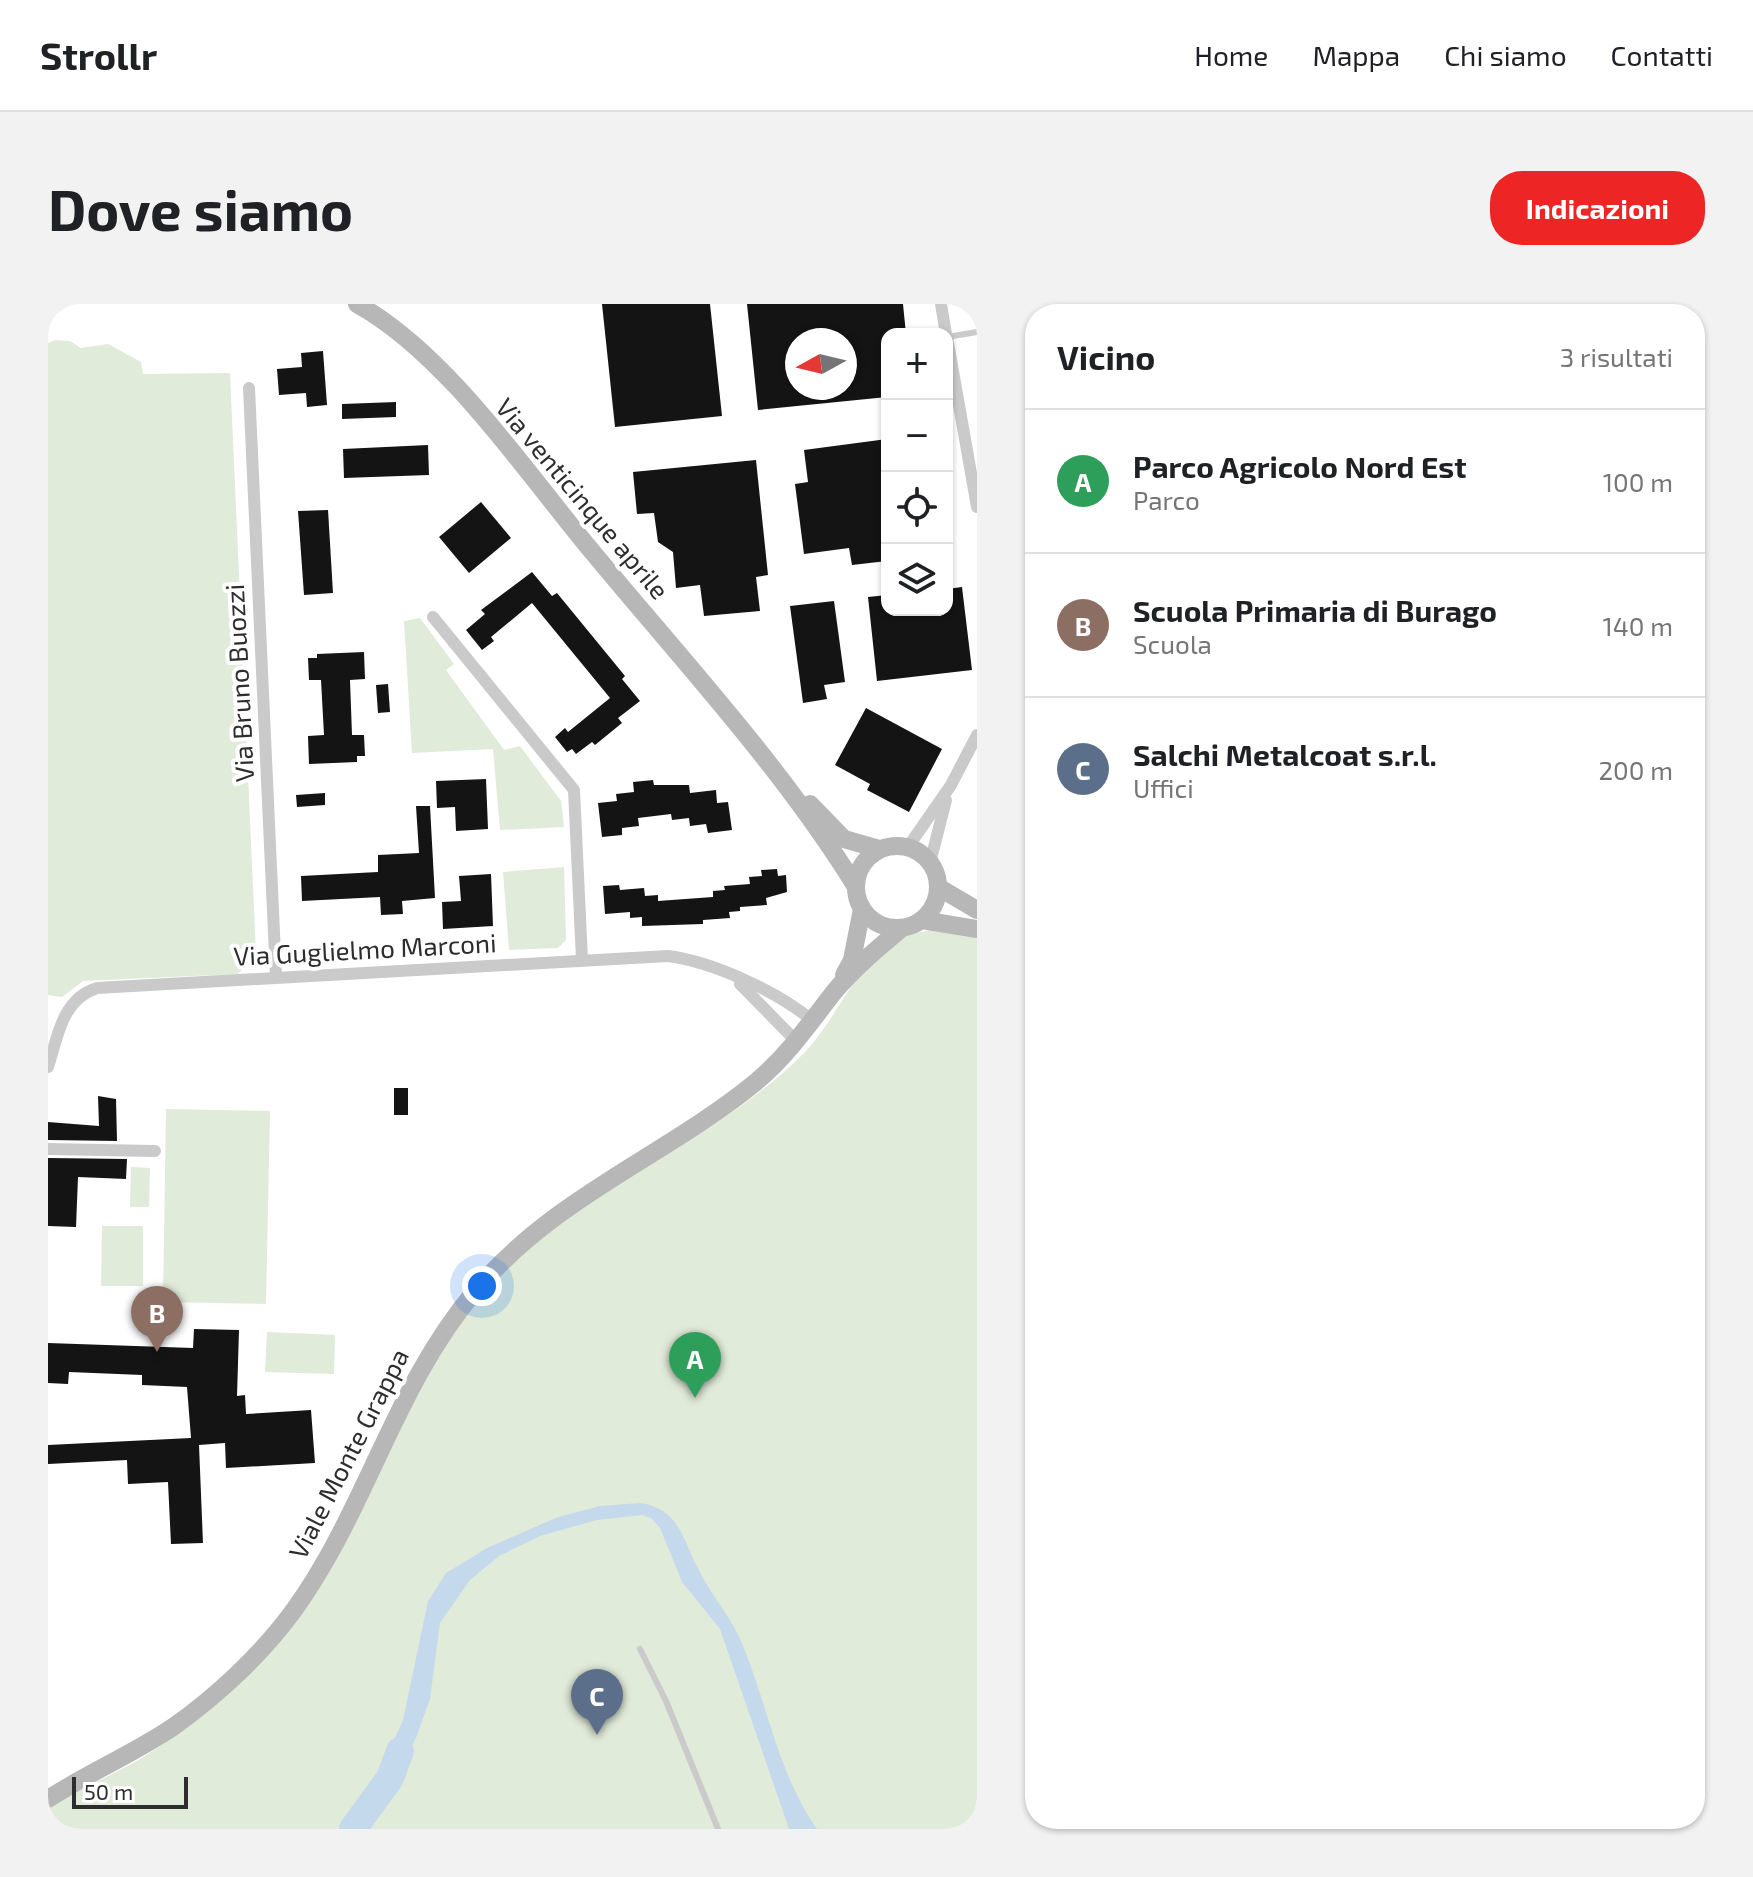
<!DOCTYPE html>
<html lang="it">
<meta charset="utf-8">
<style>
:root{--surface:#fff;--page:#f2f2f2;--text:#202124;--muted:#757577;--line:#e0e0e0;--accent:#ee2525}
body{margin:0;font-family:"Exo 2",sans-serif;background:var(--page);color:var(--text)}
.controls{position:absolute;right:24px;top:24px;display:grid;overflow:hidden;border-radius:16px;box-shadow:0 2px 6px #0004}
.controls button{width:72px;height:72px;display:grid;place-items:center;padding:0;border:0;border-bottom:2px solid var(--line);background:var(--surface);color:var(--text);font:40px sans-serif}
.compass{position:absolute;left:737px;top:24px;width:72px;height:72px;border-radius:50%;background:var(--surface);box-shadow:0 2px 6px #0004;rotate:262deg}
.scale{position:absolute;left:24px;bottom:20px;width:116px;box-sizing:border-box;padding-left:8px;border:4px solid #2d2d2d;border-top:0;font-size:22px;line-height:28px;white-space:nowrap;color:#2d2d2d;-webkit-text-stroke:6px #fff;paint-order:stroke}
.you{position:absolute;left:434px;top:982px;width:28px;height:28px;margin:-20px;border:6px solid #fff;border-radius:50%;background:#1a73e8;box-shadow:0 0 0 12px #1a73e833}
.badge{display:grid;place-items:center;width:52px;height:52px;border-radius:50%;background:var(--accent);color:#fff;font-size:26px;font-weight:700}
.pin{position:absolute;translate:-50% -66px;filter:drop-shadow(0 2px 4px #0008)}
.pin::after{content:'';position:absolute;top:42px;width:28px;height:24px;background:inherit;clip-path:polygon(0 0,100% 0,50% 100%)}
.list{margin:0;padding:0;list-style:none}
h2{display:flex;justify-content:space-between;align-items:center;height:104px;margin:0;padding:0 32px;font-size:34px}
h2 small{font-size:26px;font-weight:400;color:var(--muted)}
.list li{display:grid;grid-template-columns:52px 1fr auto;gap:24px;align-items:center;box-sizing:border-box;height:144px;padding:0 32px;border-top:2px solid var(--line)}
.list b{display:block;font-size:30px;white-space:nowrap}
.list p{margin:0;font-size:26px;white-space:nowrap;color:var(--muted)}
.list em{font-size:26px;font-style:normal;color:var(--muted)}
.icon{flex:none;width:44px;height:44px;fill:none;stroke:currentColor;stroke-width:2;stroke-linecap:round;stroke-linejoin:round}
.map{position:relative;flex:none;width:929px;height:1525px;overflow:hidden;border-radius:32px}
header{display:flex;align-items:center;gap:48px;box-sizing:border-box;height:112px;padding:0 40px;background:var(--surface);border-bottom:2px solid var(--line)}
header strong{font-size:38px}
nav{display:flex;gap:44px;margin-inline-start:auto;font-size:28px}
.intro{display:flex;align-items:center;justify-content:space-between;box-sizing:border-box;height:192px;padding:0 48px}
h1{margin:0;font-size:56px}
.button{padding:20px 36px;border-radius:32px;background:var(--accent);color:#fff;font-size:28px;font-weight:700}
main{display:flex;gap:48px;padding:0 48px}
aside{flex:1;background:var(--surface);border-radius:32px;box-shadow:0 2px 6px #0004}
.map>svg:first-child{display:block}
.green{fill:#e1ebd9}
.water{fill:#c4daec}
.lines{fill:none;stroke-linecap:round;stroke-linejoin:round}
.river{stroke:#c4daec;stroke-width:28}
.building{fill:#141414;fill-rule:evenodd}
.lane{stroke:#cacaca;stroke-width:6}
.street{stroke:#cacaca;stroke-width:12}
.secondary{stroke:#b7b7b7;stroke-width:18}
.labels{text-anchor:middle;stroke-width:8;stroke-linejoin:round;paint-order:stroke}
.street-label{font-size:26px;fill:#2d2d2d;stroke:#fff}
</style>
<header>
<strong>Strollr</strong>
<nav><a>Home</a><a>Mappa</a><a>Chi siamo</a><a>Contatti</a></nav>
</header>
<div class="intro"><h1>Dove siamo</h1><a class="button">Indicazioni</a></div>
<main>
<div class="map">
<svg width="929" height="1525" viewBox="0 0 929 1525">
<rect width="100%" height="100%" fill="#fff"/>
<g class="green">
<path d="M7,36L22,37L33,44L60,40L93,58L95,70L182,69L208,650L190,670L35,677L14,693L0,691V39Z"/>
<path d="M372,314L406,360L398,366L456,446L472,442L513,497L516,523L452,526L445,445L364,449L356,317Z"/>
<path d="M516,563L518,636L510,644L461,646L455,568Z"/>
<path d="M895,625L929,632V1525H0V1503C30,1486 62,1472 92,1455C146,1424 240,1335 273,1281C331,1188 360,1076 431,992C518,887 656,847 752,753C804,702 810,629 895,625Z"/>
<path d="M118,805L222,807L218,1000L115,998Z"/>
<path d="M83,863L102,864L101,903H82Z"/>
<path d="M54,922H95V982H53Z"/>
<path d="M219,1028L287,1031L286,1070L217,1068Z"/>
</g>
<path class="water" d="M592,1199C633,1205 634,1236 652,1268C664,1292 682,1312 693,1337C719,1398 730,1470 769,1525H741L672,1325L634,1278L612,1224L603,1214L594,1211L549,1216L492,1232L451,1252L422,1276L392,1319L382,1395L368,1434L342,1483L329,1474L355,1416L380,1297L398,1269L439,1244L510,1213L552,1202Z"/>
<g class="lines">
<path class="river" d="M305,1525L342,1474L352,1447"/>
</g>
<g class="building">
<path d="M554,0H662L674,112L567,123Z"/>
<path d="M699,0H855L858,30H839V93L710,106ZM749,36H797V84H749Z"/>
<path d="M275,47L279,101L259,103L258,89L231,91L229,65L254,63L253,49Z"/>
<path d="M348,98V113L294,115V100Z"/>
<path d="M839,135V257L804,261L801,244L756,250L747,180L760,178L756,146Z"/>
<path d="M380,141L381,171L296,174L295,145Z"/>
<path d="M708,156L720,271L708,273L712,307L656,312L652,281L628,284L625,248L610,238L606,209L589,210L585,168Z"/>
<path d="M433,198L463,234L421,269L391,233Z"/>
<path d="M280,206L285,289L256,291L250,207Z"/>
<path d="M484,268L504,292L509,289L577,372L574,375L592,397L570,414L574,419L547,441L544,438L528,450L524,445L519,448L507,433L517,424L520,428L562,394L484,299L443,333L446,337L434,346L418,326L437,310L433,306Z"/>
<path d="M914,283L924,366L829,377L820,293L839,291V306H899V285Z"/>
<path d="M786,297L797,378L776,381L779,395L755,399L742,302Z"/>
<path d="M316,348L317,375L302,376L304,431H316L317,452H309V458L261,460L260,432L276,431L273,376H261L260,354H269V350Z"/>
<path d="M340,380L342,408L330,409L328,381Z"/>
<path d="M818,404L894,445L861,508L819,486L822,480L787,461Z"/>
<path d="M438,475L440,525L408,527L407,503L389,504L388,477Z"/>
<path d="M605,476L606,481H641L642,489L668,486L669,499L680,498L684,526L660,529L658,520L642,522L641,514L624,516L623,510L590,514L591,522L574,524V531L554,533L550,499L569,497L568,490L586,488L585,478Z"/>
<path d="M277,489V501L249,503L248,491Z"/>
<path d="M368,502H382L387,594L354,597L355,610L333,611L332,593L254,597L253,572L330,568V551L371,549Z"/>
<path d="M729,565L730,572L738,571L739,588L718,594L719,601L692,603V607L681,608L682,614L655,616V620L594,622V613L582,614V608L557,610L555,582L571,581L572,586L596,584L597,592L610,591V597L665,593V587L677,586L676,582L702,580L701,573L714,572L713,566Z"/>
<path d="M443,570L445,622L395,625L394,598L413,597L411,572Z"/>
<rect x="346" y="784" width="14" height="27"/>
<path d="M50,792L68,795L69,837L0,836V818L51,822Z"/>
<path d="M0,854L79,855L78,875L30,873L28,923L0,922Z"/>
<path d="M146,1025L191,1026L189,1092L197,1091L198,1110L263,1106L267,1159L178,1164L177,1139L151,1141L155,1239L123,1240L120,1178L80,1180L79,1156L0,1160V1141L143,1134L139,1083L94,1081V1071L21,1068L20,1080L0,1079V1039L145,1044Z"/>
</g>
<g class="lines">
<g class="lane">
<path d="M899,33L929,28"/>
<path d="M592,1345L618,1397L670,1525"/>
</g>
<g class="street">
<path d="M893,0L898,30"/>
<path d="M899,33L929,203"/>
<path d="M201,84L228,672"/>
<path d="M385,313L526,486L534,656"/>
<path d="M860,543L903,481L929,431"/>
<path d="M882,559L898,496"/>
<path d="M692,680L750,739"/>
<path d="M0,763C10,732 14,695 49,684L620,652C666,658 730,688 765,717"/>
<path d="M0,845L107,847"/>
</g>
<g class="secondary">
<path d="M309,0C398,49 477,167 542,245C633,355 733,462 808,583"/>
<path d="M762,500L796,535L831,545"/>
<circle cx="849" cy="583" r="41"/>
<path d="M890,583L929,606"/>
<path d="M874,616L929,625"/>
<path d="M796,671L804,656L814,605"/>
<path d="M0,1495C40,1469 85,1450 125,1423C169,1392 214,1350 246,1306C319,1205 346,1082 428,986C508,892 616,853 708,778C740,751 761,720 786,688C806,664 830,644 854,624"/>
</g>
</g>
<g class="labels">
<g class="street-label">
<text transform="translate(534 195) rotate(50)" y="9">Via venticinque aprile</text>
<text transform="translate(192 379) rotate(-93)" y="9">Via Bruno Buozzi</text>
<text transform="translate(317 646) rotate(-3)" y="9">Via Guglielmo Marconi</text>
<text transform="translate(301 1150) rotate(-63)" y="9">Viale Monte Grappa</text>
</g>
</g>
</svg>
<div class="controls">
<button>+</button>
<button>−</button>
<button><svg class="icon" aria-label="locate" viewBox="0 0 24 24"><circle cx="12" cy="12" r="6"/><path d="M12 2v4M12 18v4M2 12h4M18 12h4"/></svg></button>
<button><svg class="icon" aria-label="layers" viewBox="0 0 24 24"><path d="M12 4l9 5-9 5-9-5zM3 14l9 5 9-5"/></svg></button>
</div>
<svg class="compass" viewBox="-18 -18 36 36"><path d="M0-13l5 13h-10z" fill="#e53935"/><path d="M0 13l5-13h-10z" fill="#757577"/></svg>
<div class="scale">50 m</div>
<div class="you"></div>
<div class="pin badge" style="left:647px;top:1094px;background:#2e9e5b">A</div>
<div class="pin badge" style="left:109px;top:1048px;background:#8d6e63">B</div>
<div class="pin badge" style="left:549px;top:1431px;background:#5c6f8a">C</div>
</div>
<aside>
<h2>Vicino<small>3 risultati</small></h2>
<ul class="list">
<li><span class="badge" style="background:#2e9e5b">A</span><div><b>Parco Agricolo Nord Est</b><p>Parco</p></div><em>100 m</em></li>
<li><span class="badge" style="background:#8d6e63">B</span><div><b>Scuola Primaria di Burago</b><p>Scuola</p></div><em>140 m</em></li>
<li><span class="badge" style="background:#5c6f8a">C</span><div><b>Salchi Metalcoat s.r.l.</b><p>Uffici</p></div><em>200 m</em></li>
</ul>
</aside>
</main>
